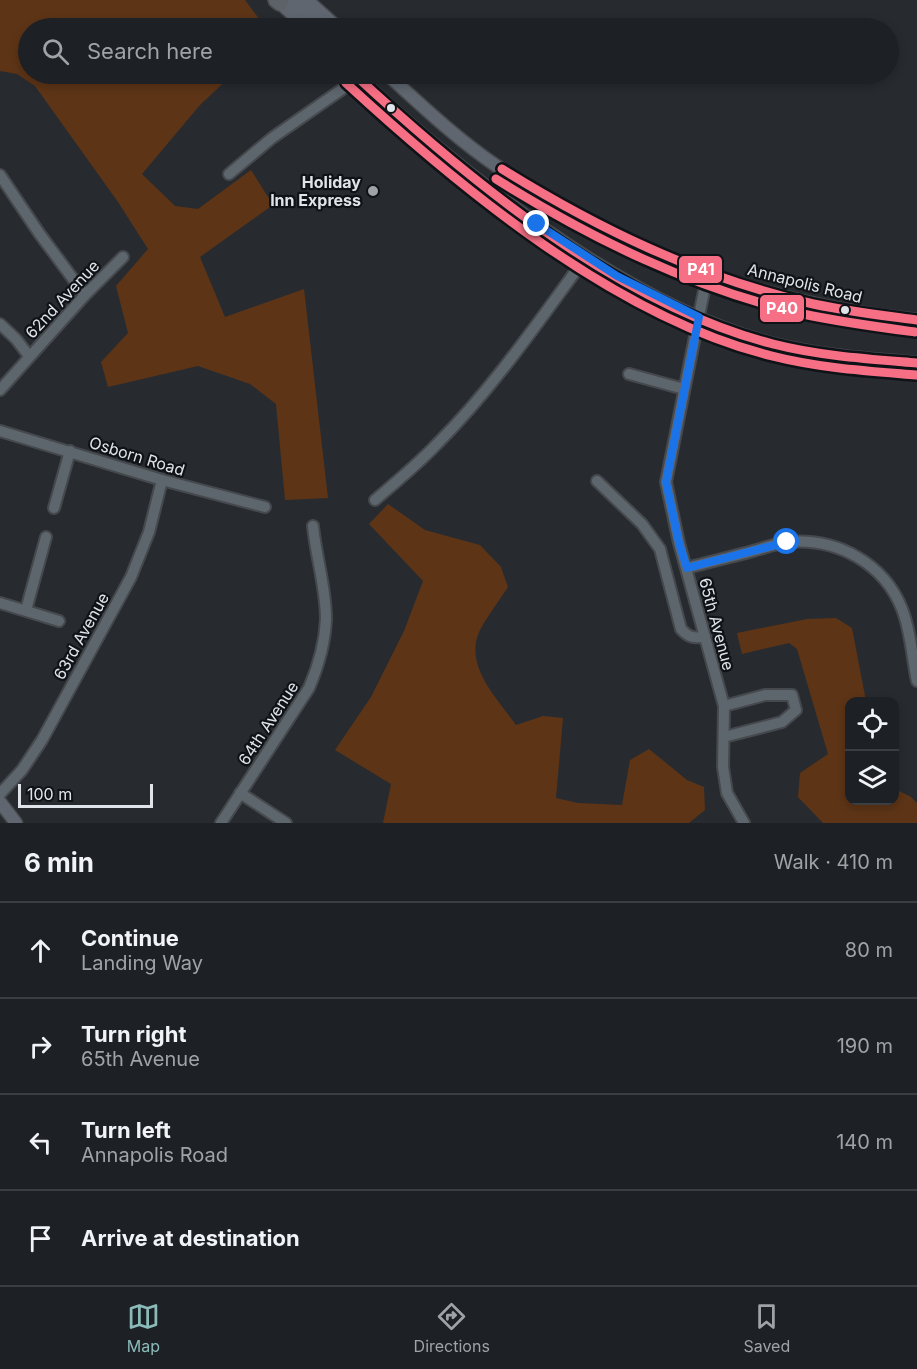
<!DOCTYPE html>
<meta charset="utf-8">
<style>
:root{--surface:#1d2024;--page:#2a2d31;--text:#f1f3f6;--muted:#a0a3a6;--line:#3b3e41;--accent:#8bbbb9}
body{margin:0;font-family:Inter,sans-serif;background:var(--page);color:var(--text)}
.controls{position:absolute;right:18px;bottom:18px;display:grid;overflow:hidden;border-radius:12px;box-shadow:0 3px 9px #0003}
.controls button{width:54px;height:54px;display:grid;place-items:center;padding:0;border:0;border-bottom:2px solid var(--line);background:var(--surface);color:var(--text);font:30px sans-serif}
.scale{position:absolute;left:18px;bottom:15px;width:135px;box-sizing:border-box;padding-left:6px;border:3px solid #dfe4ea;border-top:0;font-size:16px;line-height:21px;white-space:nowrap;color:#dfe4ea;-webkit-text-stroke:4px #0f1317;paint-order:stroke}
.stop{position:absolute;width:18px;height:18px;margin:-14px;border:4px solid #1a73e8;border-radius:50%;background:#fff}
.stop.end{background:#1a73e8;border-color:#fff;box-shadow:0 2px 6px #0008}
.list{margin:0;padding:0;list-style:none}
h2{display:flex;justify-content:space-between;align-items:center;height:78px;margin:0;padding:0 24px;font-size:26px}
h2 small{font-size:20px;font-weight:400;color:var(--muted)}
.list li{display:grid;grid-template-columns:39px 1fr auto;gap:18px;align-items:center;box-sizing:border-box;height:96px;padding:0 24px;border-top:2px solid var(--line)}
.list b{display:block;font-size:22px;white-space:nowrap}
.list p{margin:0;font-size:20px;white-space:nowrap;color:var(--muted)}
.list em{font-size:20px;font-style:normal;color:var(--muted)}
.icon{flex:none;width:33px;height:33px;fill:none;stroke:currentColor;stroke-width:2;stroke-linecap:round;stroke-linejoin:round}
.map{position:relative;flex:none;width:917px;height:823px;overflow:hidden}
.search{position:absolute;background:var(--surface);box-shadow:0 3px 9px #0003;left:18px;right:18px;top:18px;height:66px;display:flex;align-items:center;gap:15px;box-sizing:border-box;padding:0 21px;border-radius:33px;color:var(--muted);font-size:22px}
.sheet{height:462px;background:var(--surface)}
nav{display:flex;justify-content:space-around;align-items:center;box-sizing:border-box;height:84px;border-top:2px solid var(--line);background:var(--surface);font-size:16px;color:var(--muted)}
nav a{display:grid;justify-items:center;gap:3px}
nav .on{color:var(--accent)}
.map>svg:first-child{display:block}
.green{fill:#5d3416}
.lines{fill:none;stroke-linecap:round;stroke-linejoin:round}
.minor-casing{stroke:#45494d;stroke-width:14}
.major-casing{stroke:#45494d;stroke-width:15}
.highway-casing{stroke:#45494d;stroke-width:18}
.minor{stroke:#5e666d;stroke-width:10}
.major{stroke:#5f666f;stroke-width:12}
.highway{stroke:#5d6268;stroke-width:15}
.bus-1-casing{stroke:#0f1317;stroke-width:14}
.bus-2-casing{stroke:#0f1317;stroke-width:14}
.bus-1{stroke:#f76f85;stroke-width:9}
.bus-2{stroke:#f76f85;stroke-width:9}
.route{stroke:#1a73e8;stroke-width:8}
.bus-dot{fill:#dfe4ea;stroke:#0f1317;stroke-width:2}
.poi-dot{fill:#9fa3a9;stroke:#0f1317;stroke-width:2}
.labels{text-anchor:middle;stroke-width:4.5;stroke-linejoin:round;paint-order:stroke}
.poi-label{font-size:16px;font-weight:bold;fill:#dfe4ea;stroke:#0f1317;text-anchor:end}
.street-label{font-size:16px;fill:#dfe4ea;stroke:#0f1317}
.line-badge{stroke:#0f1317;stroke-width:2}
.badge-label{font-size:16px;text-anchor:middle;font-weight:bold;fill:#fff}
</style>
<div class="map">
<svg width="917" height="823" viewBox="0 0 917 823">
<rect width="100%" height="100%" fill="#272b30"/>
<g class="green">
<path d="M0,0H245L266,28H28V74H233L200,105L142,174L175,206L198,209L251,170L273,205L200,257L225,317L304,289L328,498L285,500L276,404L250,384L198,366L108,387L101,362L128,333L116,286L148,249L118,202L35,86L17,74L0,71Z"/>
<path d="M388,504L425,530L480,545L501,567L508,587C499,601 488,615 480,630C463,665 497,698 516,725L543,716L563,718L556,798L578,803L622,805L630,760L649,749L687,780L704,787L705,810L689,823H383L391,784L335,750L371,697L404,631L423,581L369,524Z"/>
<path d="M836,618L852,628L866,701L850,702V800H894L895,789L911,797L917,803V823H823L798,797L800,773L828,754L797,649L789,643L742,654L737,633L807,619Z"/>
</g>
<g class="lines">
<defs>
<g id="minor">
<path d="M229,174L272,138L364,74"/>
<path d="M0,175L39,233L85,295"/>
<path d="M704,291L666,482L679,543L724,706L723,767L727,793L744,823"/>
<path d="M0,324L16,339L29,356"/>
<path d="M629,374L684,389"/>
<path d="M0,390L85,295L123,257"/>
<path d="M0,431L162,480L265,507"/>
<path d="M597,481L642,524L660,549L681,629C689,638 694,638 705,637"/>
<path d="M375,500C396,482 418,464 437,444C493,388 539,321 586,257"/>
<path d="M54,508L70,451"/>
<path d="M687,568C709,562 731,557 753,551C764,548 777,543 789,542C837,538 884,563 902,609C911,631 912,658 917,681"/>
<path d="M0,603L59,621"/>
<path d="M26,610L46,537"/>
<path d="M724,706L765,695H792L796,710L782,722L724,737"/>
<path d="M240,793L286,823"/>
<path d="M0,794L22,770L42,740L131,577L149,532L162,480"/>
<path d="M221,823L309,688C318,667 325,642 326,619C326,588 316,557 313,526"/>
</g>
<g id="major">
<path d="M277,0L307,28"/>
<path d="M293,0L324,28"/>
<path d="M307,0L338,28"/>
<path d="M354,74C422,138 488,192 566,244C629,286 699,325 773,344C821,356 868,359 917,363"/>
<path d="M387,74C422,106 458,140 498,167C622,252 768,306 917,320"/>
<path d="M0,802L16,823"/>
</g>
<path id="highway" d="M276,0L280,3"/>
</defs>
<use href="#minor" class="minor-casing"/>
<use href="#major" class="major-casing"/>
<use href="#highway" class="highway-casing"/>
<use href="#minor" class="minor"/>
<use href="#major" class="major"/>
<use href="#highway" class="highway"/>
<defs>
<g id="bus-1">
<path d="M354,74C468,180 620,305 773,344C820,356 869,359 917,363"/>
<path d="M502,169C597,228 696,276 805,302C842,311 879,315 917,320"/>
</g>
<g id="bus-2">
<path d="M346,83C461,189 617,318 772,356C819,368 868,371 916,375"/>
<path d="M496,179C592,239 692,288 803,314C840,322 878,327 915,332"/>
</g>
</defs>
<use href="#bus-1" class="bus-1-casing"/>
<use href="#bus-2" class="bus-2-casing"/>
<use href="#bus-1" class="bus-1"/>
<use href="#bus-2" class="bus-2"/>
</g>
<g class="lines">
<path class="route" d="M537,224L617,276L699,317L666,482L679,543L687,568L787,542"/>
</g>
<g class="bus-dot">
<circle cx="391" cy="108" r="5"/>
<circle cx="845" cy="310" r="5"/>
</g>
<circle class="poi-dot" cx="373" cy="191" r="6"/>
<g class="labels">
<g class="poi-label">
<text x="361" y="188">Holiday<tspan x="361" dy="18">Inn Express</tspan></text>
</g>
<g class="street-label">
<text transform="translate(805 283) rotate(14)" y="6">Annapolis Road</text>
<text transform="translate(62 299) rotate(-47)" y="6">62nd Avenue</text>
<text transform="translate(137 456) rotate(17)" y="6">Osborn Road</text>
<text transform="translate(717 624) rotate(75)" y="6">65th Avenue</text>
<text transform="translate(81 636) rotate(-61)" y="6">63rd Avenue</text>
<text transform="translate(268 723) rotate(-57)" y="6">64th Avenue</text>
</g>
</g>
<g class="line-badge">
<rect x="678" y="255" width="45" height="29" rx="6" fill="#f76f85"/>
<rect x="759" y="294" width="46" height="29" rx="6" fill="#f76f85"/>
</g>
<g class="badge-label">
<text x="701" y="275">P41</text>
<text x="782" y="314">P40</text>
</g>
</svg>
<div class="controls">
<button><svg class="icon" aria-label="locate" viewBox="0 0 24 24"><circle cx="12" cy="12" r="6"/><path d="M12 2v4M12 18v4M2 12h4M18 12h4"/></svg></button>
<button><svg class="icon" aria-label="layers" viewBox="0 0 24 24"><path d="M12 4l9 5-9 5-9-5zM3 14l9 5 9-5"/></svg></button>
</div>
<div class="scale">100 m</div>
<div class="stop" style="left:787px;top:542px"></div>
<div class="stop end" style="left:537px;top:224px"></div>
<div class="search"><svg class="icon" aria-label="search" viewBox="0 0 24 24"><circle cx="10" cy="10" r="6"/><path d="M15 15l6 6"/></svg>Search here</div>
</div>
<section class="sheet">
<h2>6 min<small>Walk · 410 m</small></h2>
<ul class="list">
<li><svg class="icon" aria-label="ahead" viewBox="0 0 24 24"><path d="M12 20V5M6 11l6-6 6 6"/></svg><div><b>Continue</b><p>Landing Way</p></div><em>80 m</em></li>
<li><svg class="icon" aria-label="right" viewBox="0 0 24 24"><path d="M7 20v-9h11M14 6l5 5-5 5"/></svg><div><b>Turn right</b><p>65th Avenue</p></div><em>190 m</em></li>
<li><svg class="icon" aria-label="left" viewBox="0 0 24 24"><path d="M17 20v-9H6M10 6l-5 5 5 5"/></svg><div><b>Turn left</b><p>Annapolis Road</p></div><em>140 m</em></li>
<li><svg class="icon" aria-label="arrive" viewBox="0 0 24 24"><path d="M6 21V4h12l-3 4 3 4H6"/></svg><div><b>Arrive at destination</b></div></li>
</ul>
</section>
<nav>
<a class="on"><svg class="icon" aria-label="map" viewBox="0 0 24 24"><path d="M3 6l6-2 6 2 6-2v14l-6 2-6-2-6 2zM9 4v14M15 6v14"/></svg>Map</a>
<a><svg class="icon" aria-label="directions" viewBox="0 0 24 24"><path d="M12 3l9 9-9 9-9-9zM9 14v-3h6M13 9l2 2-2 2"/></svg>Directions</a>
<a><svg class="icon" aria-label="saved" viewBox="0 0 24 24"><path d="M7 4h10v16l-5-4-5 4z"/></svg>Saved</a>
</nav>
